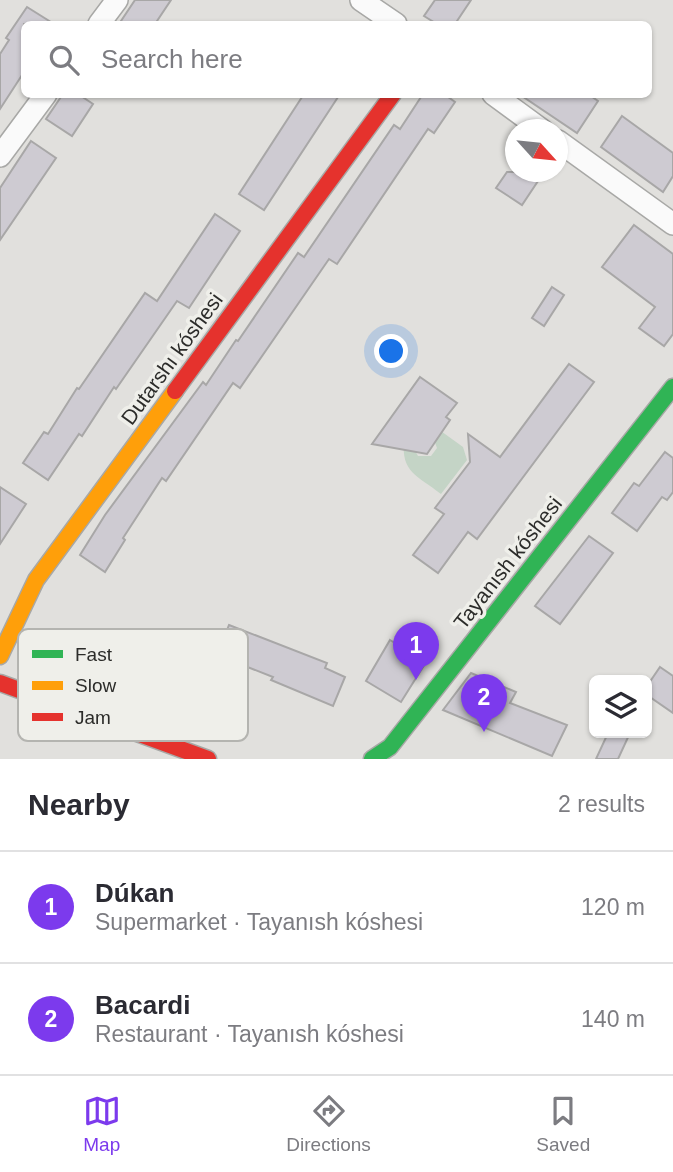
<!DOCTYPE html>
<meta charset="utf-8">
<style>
:root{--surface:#fff;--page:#f7f7f7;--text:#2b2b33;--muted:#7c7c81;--line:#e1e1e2;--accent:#7c3aed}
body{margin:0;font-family:Helvetica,sans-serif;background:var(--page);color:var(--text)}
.controls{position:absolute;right:21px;bottom:21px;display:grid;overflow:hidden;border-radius:10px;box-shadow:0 2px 5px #0004}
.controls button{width:63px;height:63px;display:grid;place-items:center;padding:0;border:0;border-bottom:2px solid var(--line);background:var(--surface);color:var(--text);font:35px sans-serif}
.compass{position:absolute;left:505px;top:119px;width:63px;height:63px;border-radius:50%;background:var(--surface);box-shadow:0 2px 5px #0004;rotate:117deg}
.you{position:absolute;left:392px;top:352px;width:24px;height:24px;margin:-18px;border:5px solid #fff;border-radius:50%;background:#1a73e8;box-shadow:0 0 0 10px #1a73e833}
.badge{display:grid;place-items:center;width:46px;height:46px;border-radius:50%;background:var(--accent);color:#fff;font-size:23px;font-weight:700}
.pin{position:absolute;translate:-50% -58px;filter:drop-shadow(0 2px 4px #0008)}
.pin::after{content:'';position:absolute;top:37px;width:24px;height:21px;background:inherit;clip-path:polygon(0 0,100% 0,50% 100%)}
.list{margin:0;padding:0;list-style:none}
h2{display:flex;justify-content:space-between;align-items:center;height:91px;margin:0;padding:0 28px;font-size:30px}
h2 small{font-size:23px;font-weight:400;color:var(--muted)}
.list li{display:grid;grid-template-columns:46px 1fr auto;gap:21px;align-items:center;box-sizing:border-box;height:112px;padding:0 28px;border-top:2px solid var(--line)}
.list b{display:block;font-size:26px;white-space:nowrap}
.list p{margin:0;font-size:23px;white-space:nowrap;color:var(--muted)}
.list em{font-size:23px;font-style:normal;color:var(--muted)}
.icon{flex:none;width:38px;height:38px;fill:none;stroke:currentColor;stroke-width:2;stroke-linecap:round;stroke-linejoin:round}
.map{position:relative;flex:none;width:673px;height:759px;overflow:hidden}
.search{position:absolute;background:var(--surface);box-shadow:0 2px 5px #0004;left:21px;right:21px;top:21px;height:77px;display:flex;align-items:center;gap:18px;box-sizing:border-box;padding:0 24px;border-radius:10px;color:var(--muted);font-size:26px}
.sheet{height:315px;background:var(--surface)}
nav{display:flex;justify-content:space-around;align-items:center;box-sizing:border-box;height:98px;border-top:2px solid var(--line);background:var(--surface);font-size:19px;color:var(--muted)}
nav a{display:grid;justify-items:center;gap:4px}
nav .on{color:var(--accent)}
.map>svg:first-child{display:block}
.green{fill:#c4d4c6}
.building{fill:#cecbd2;stroke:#a8a7a7;stroke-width:2}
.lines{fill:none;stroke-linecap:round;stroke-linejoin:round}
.street-casing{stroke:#a8a8a6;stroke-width:24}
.fast-casing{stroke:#a8a8a6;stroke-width:19}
.slow-casing{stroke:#a8a8a6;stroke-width:19}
.jam-casing{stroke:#a8a8a6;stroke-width:19}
.street{stroke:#fafafa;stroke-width:21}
.fast{stroke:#30b455;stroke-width:16}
.slow{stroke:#ff9f0a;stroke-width:16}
.jam{stroke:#e5322d;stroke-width:16}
.labels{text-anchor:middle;stroke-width:7;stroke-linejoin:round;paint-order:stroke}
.street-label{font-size:21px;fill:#2c2c2a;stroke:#efefea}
.key{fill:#efefea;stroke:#b4b4b0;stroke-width:2}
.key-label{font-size:19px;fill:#2c2c2a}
</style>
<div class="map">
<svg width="673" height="759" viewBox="0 0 673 759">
<rect width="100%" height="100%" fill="#e1e0dd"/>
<path class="green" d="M427,421L463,447L467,460L441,494C417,475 401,473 404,440L412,445L418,456H431L437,448Z"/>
<g class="building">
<path d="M135,0H171L155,24H119Z"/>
<path d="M435,0H471L455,24H437L424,16Z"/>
<path d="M27,7L54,24H24V72L0,109V54L9,40L6,38Z"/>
<path d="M63,94H78L93,104L72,136L46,119Z"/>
<path d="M304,94H340L264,210L239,194Z"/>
<path d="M423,94H444L455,102L434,133L428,129L337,264L329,259L240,388L233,383L166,481L162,478L123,538L125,540L105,572L80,555L105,515L203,382L206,385L236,340L238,341L298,253L304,257L394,125L400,129Z"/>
<path d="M519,94H588L598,101L577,133Z"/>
<path d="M622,116L673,153V176L663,192L601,147Z"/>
<path d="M31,141L56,158L0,240V188Z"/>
<path d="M507,172H544L522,205L496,188Z"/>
<path d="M215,214L240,231L189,308L177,301L116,389L114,387L82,436L79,434L48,480L23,463L44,432L48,434L77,388L79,389L145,293L157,301Z"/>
<path d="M634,225L673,254V334L664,346L639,328L655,307L602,267Z"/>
<path d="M552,287L564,295L544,326L532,318Z"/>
<path d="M569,364L594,382L477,539L468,532L438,573L413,555L444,514L435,508L470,462L468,434L500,457Z"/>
<path d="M420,377L457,403L446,417L450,420L427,454L372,444Z"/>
<path d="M665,452L673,458V492L667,500L662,497L637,531L612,513L634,483L639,486Z"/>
<path d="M0,487L26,504L0,544Z"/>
<path d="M589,536L613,553L560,624L535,606Z"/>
<path d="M229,625L327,663L325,668L345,677L333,706L271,680L273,677L217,655Z"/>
<path d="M390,640L426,662L401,702L366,681Z"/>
<path d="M660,667L673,676V713L647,695V686Z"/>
<path d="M471,673L516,692L510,703L567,725L552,756L443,710Z"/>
<path d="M608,733H630L618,759H596Z"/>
</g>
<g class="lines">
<defs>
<g id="street">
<path d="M361,0L396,24"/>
<path d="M99,24L117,0"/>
<path d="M493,94L542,130"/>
<path d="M558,141L673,224"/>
<path d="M0,156L46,94"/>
</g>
<path id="fast" d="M372,759L390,747L673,387"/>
<path id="slow" d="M0,656L36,580L175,391"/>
<g id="jam">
<path d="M175,391L393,94"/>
<path d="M0,683L208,759"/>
</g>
</defs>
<use href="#street" class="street-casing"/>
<use href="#fast" class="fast-casing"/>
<use href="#slow" class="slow-casing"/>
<use href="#jam" class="jam-casing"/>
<use href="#street" class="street"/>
<use href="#fast" class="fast"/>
<use href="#slow" class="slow"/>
<use href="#jam" class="jam"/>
</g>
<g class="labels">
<g class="street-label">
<text transform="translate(172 359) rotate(-54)" y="7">Dutarshı kóshesi</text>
<text transform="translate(508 563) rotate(-52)" y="7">Tayanısh kóshesi</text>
</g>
</g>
<rect x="18" y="629" width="230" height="112" rx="10" class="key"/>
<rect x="32" y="650" width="31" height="8" fill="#30b455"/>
<rect x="32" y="681" width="31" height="9" fill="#ff9f0a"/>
<rect x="32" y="713" width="31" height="8" fill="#e5322d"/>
<g class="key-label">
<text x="75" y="661">Fast</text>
<text x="75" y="692">Slow</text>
<text x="75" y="724">Jam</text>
</g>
</svg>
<div class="controls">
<button><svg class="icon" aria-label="layers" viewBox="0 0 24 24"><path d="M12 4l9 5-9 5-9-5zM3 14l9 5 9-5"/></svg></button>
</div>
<svg class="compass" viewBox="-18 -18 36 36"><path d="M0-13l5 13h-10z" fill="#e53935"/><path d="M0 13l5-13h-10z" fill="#7c7c81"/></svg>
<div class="you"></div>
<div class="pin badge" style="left:416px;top:680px">1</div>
<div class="pin badge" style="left:484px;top:732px">2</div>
<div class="search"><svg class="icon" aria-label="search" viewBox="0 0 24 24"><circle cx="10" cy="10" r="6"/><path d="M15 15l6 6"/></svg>Search here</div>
</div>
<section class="sheet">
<h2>Nearby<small>2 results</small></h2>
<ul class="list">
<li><span class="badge">1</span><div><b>Dúkan</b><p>Supermarket · Tayanısh kóshesi</p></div><em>120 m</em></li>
<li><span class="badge">2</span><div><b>Bacardi</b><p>Restaurant · Tayanısh kóshesi</p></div><em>140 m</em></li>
</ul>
</section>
<nav>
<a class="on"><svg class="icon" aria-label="map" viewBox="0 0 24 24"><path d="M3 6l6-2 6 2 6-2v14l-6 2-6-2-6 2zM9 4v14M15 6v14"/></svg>Map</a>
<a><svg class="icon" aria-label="directions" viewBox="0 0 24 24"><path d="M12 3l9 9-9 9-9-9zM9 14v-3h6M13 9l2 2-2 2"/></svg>Directions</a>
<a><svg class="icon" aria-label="saved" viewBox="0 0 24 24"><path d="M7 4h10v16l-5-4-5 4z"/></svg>Saved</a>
</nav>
